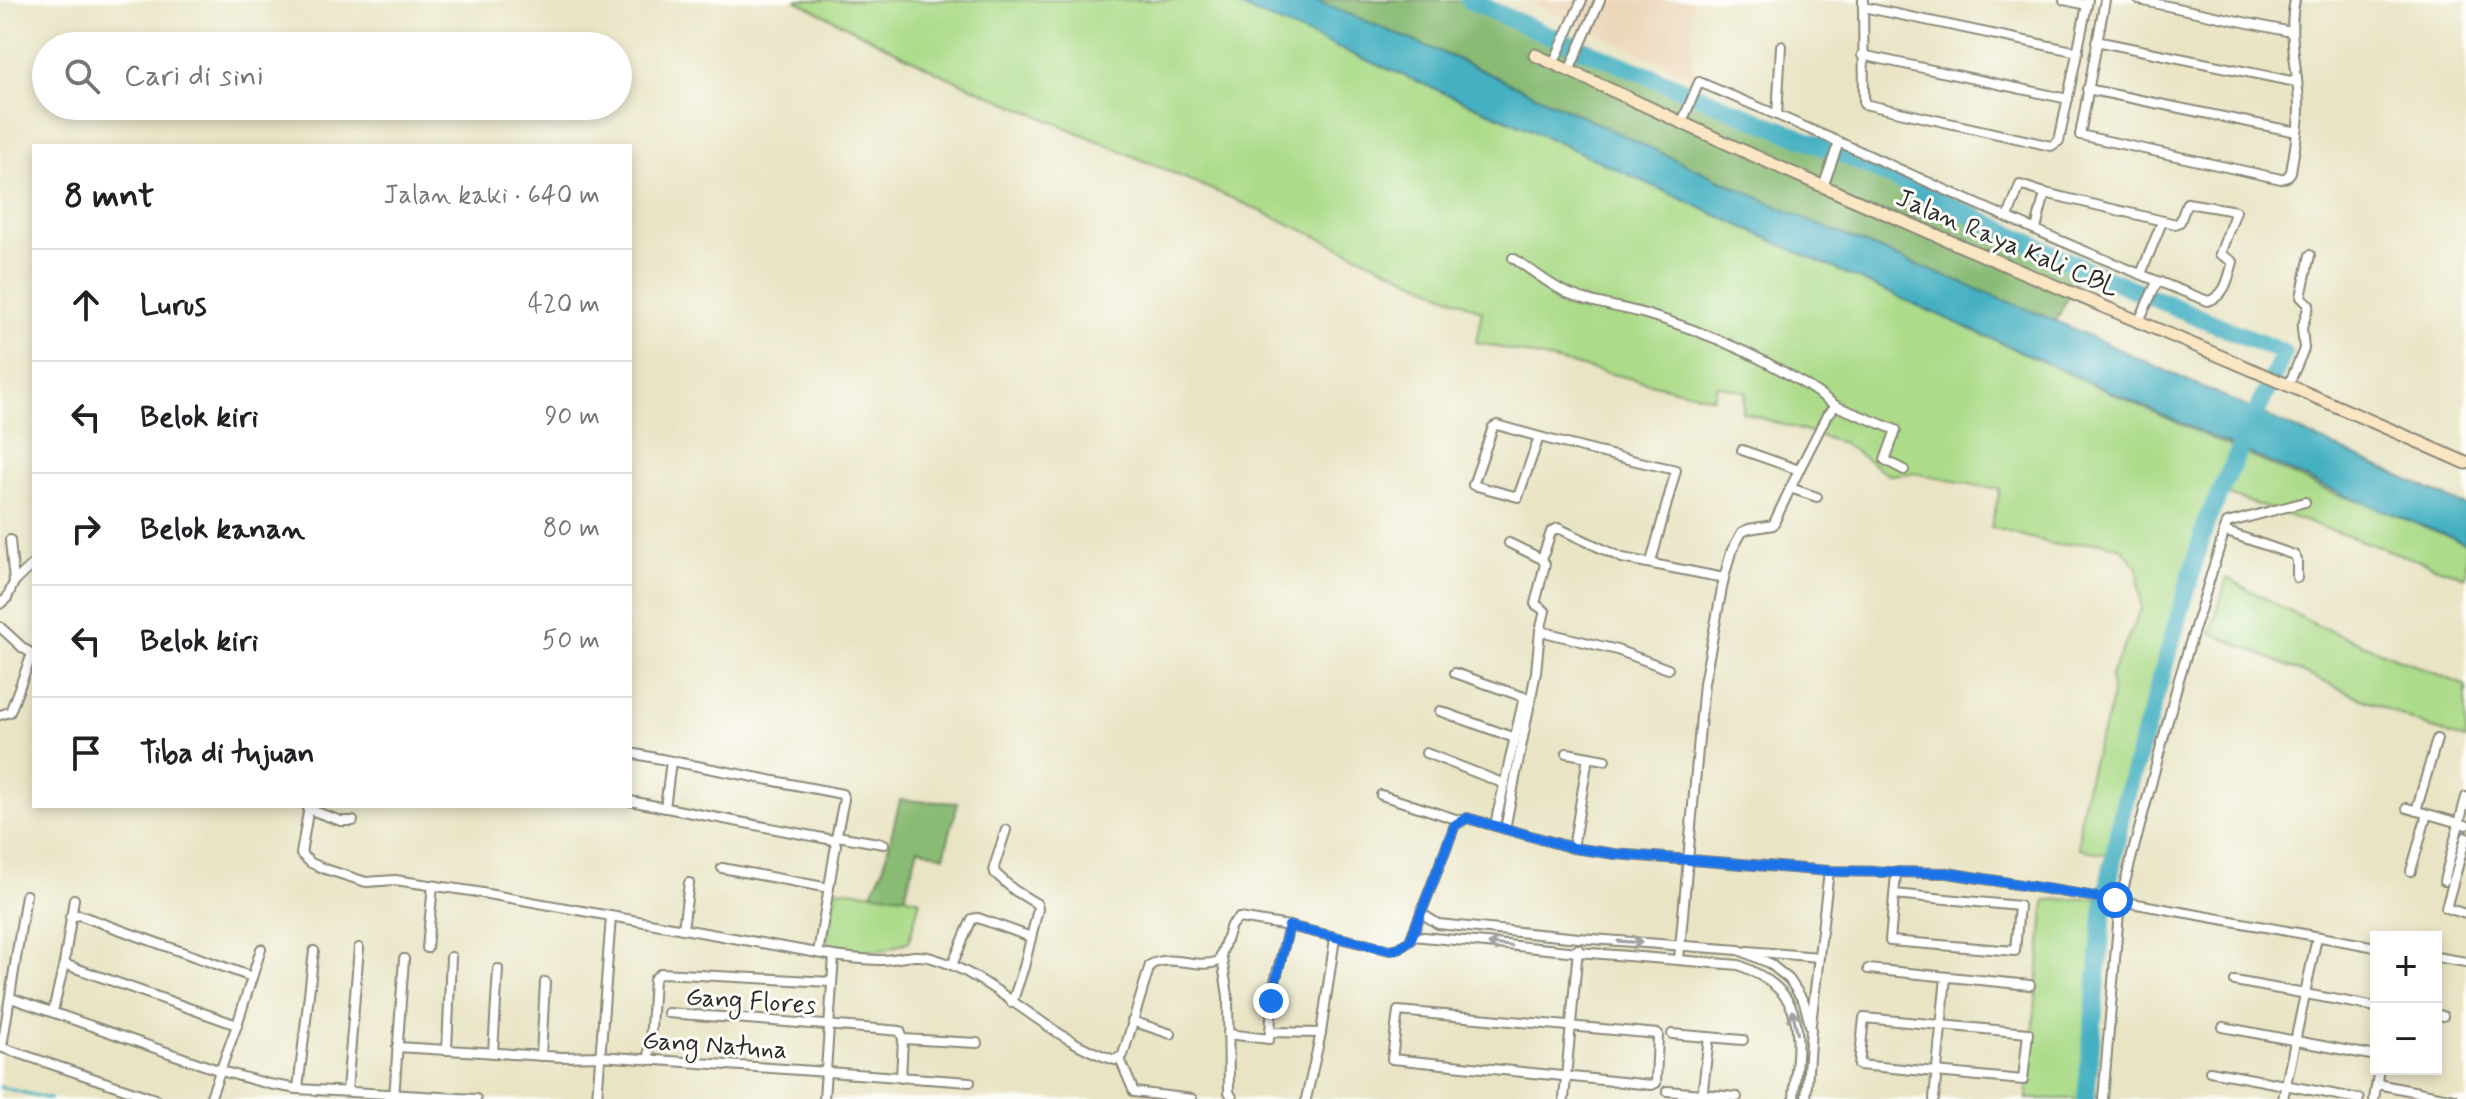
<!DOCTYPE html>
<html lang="id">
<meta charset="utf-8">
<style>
:root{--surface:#fff;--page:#f6f6f6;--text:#202124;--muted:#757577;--line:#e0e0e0}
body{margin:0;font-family:Mynerve,sans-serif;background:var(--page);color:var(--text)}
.controls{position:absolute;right:24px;bottom:24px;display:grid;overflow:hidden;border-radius:0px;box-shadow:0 4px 12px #0003}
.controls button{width:72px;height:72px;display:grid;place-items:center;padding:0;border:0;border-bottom:2px solid var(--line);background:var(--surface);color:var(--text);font:40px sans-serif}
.stop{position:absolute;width:24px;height:24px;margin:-18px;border:6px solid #1a73e8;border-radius:50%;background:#fff}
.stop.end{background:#1a73e8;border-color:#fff;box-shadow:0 2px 8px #0008}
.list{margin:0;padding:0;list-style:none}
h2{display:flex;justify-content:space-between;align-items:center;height:104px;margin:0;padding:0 32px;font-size:34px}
h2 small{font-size:26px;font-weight:400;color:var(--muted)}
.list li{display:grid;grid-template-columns:52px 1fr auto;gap:24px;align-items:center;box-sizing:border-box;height:112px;padding:0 32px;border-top:2px solid var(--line)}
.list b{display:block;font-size:30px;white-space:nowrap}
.list em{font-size:26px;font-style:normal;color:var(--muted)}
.icon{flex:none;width:44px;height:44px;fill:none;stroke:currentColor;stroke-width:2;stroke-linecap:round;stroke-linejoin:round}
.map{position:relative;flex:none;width:2466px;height:1099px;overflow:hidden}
.search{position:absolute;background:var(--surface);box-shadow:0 4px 12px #0003;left:32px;top:32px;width:600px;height:88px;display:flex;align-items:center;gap:20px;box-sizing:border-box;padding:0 28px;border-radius:44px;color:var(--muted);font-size:30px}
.panel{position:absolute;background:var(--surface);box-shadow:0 4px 12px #0003;left:32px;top:144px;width:600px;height:664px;border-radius:0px}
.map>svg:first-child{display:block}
.built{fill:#ecd7ba}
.green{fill:#acdb89;stroke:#6c835a;stroke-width:2}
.forest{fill:#89bb75;stroke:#5a7350;stroke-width:2}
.water{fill:#44b0c2;stroke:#386e76;stroke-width:2}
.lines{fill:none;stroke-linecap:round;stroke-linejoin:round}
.stream{stroke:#44b0c2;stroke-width:3}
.river{stroke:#44b0c2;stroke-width:18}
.minor-casing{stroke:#8a8878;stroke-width:12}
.secondary-casing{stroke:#8a8878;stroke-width:15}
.minor{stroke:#fff;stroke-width:8}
.secondary{stroke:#fbe6c4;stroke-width:11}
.oneway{stroke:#a0a0a0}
.route{stroke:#1a73e8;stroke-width:10}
.labels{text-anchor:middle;stroke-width:6;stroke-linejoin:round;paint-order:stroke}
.street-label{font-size:26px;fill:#2b2b2b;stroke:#fdfcf7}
</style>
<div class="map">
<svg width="2466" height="1099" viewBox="0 0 2466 1099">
<rect width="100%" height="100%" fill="#fdfcf7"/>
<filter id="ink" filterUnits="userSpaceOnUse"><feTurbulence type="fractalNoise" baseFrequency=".0125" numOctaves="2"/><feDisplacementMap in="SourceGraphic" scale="16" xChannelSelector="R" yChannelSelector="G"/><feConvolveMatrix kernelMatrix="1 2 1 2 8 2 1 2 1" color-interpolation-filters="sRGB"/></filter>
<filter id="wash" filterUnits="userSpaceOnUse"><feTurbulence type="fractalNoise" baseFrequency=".006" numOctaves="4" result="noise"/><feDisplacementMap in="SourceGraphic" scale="32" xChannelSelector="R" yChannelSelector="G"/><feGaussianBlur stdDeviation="1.8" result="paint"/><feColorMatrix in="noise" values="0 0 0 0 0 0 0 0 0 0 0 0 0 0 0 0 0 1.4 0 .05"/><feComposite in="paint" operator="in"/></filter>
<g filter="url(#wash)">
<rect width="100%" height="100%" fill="#e9e4c4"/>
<path class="built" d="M1523,0H1692V76Z"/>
<g class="green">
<path d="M795,0H1225L1520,125L2334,494L2384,509L2466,543V577L2220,492L2206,523L2122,811L2114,855L2079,849C2078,817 2086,786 2094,756C2101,730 2118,703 2110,677L2141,609L2138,568L2122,548L2102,542L2056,545L1991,527L2000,490L1914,473L1889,475L1843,443L1742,412L1746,392L1717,385L1713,398L1476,342L1482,311L1243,203L941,74Z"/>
<path d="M2227,578L2316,625L2466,686V740L2428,727L2211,633Z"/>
<path d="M837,889L905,896L920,900L909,941C879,954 857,955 825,947Z"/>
<path d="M2106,898L2086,1099H2027L2045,900Z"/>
</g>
<g class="forest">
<path d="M1315,0H1473L2082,268L2056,321L1816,224L1457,59Z"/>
<path d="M900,800L958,803L944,856L918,848L905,896L872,893L883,869Z"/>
</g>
<path class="water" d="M1225,0H1315L1457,59L1816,224L2056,321L2466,506V543L2334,491L1795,251L1520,125Z"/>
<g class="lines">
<path class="stream" d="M0,1087L50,1099"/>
<path class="river" d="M1469,0L1524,25L1853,159L2085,269L2284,353L2206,523L2122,811L2103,914L2086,1099"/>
</g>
</g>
<g filter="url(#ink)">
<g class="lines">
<defs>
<g id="minor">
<path d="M1863,0L1864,104L2051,146L2059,141L2088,0"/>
<path d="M2064,0L2087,5"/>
<path d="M2105,0L2080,135L2281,179L2287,177L2291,172C2294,151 2299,130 2299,108C2299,72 2287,37 2295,0"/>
<path d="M2139,0L2291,32"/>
<path d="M1863,7L2078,52"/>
<path d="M2096,41L2296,82"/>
<path d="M1781,46L1777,115L1839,142"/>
<path d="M1862,55L2068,99"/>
<path d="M1553,64L1582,0"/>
<path d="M1569,71L1600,0"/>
<path d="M2087,89L2297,132"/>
<path d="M1682,122L1699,82L1777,115"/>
<path d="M1823,187L1839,142C1961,197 2083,253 2208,301C2226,296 2228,278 2233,262L2220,254L2236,211L2187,203L2180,222L2176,224L2045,193L2036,229"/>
<path d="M2008,217L2020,185L2045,193"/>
<path d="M1513,258C1530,269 1547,283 1565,292C1589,303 1616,306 1642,313C1706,331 1783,365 1836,406"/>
<path d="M2141,274L2162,222"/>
<path d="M2138,323L2157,282"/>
<path d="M2289,384L2304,349L2302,328L2309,305L2301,297L2310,255"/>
<path d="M1539,437L1518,497L1473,485L1493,427L1497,425C1556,442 1616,457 1676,470L1651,562"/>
<path d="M1799,470L1827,415L1836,406L1896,430L1885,460L1904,470"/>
<path d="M1790,488L1817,497"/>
<path d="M2305,502L2227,523L2179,679L2120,901L2376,947"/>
<path d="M2224,531L2294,555L2297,560V578"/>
<path d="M10,540L14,582"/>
<path d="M1509,543L1542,559L1551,532L1558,528L1622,558L1724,578"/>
<path d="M0,604L7,598L14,582L34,563"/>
<path d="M0,627L23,648L34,655"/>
<path d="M1540,631L1545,611L1535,604L1545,564L1542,559"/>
<path d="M1455,673L1524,697L1495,825"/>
<path d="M1440,711L1515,738"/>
<path d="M0,715L10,712L32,654"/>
<path d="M630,753L842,794L844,799L835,843"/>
<path d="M1426,753L1505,784"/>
<path d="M1567,753L1605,760"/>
<path d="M1381,795L1459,820"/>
<path d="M630,801L833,840L836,845L818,953"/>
<path d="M309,806L301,854L311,863L325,869L366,882L395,880L471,891L834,956C850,958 866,960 883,960C899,959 916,953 932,958C996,976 1049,1041 1115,1060L1123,1055L1150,965C1173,953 1197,970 1219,961L1231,925L1239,918L1289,926L1390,950L1399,948L1410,941L1455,825L1467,818L1573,848L1615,854L1829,871L1948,873L2120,901L2103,1099"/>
<path d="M665,808L671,761"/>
<path d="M2407,808L2466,825"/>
<path d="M308,809L341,821H353"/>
<path d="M2416,811L2437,739"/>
<path d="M1505,829L1536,672L1540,631L1617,650L1668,669"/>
<path d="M1006,830L994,867L995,873L1014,890L1037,904L1038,909L1024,967L1012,1003"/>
<path d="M837,836L884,844"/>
<path d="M2466,837L2446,908L2466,914"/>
<path d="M1573,848L1588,757"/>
<path d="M722,868L829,888"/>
<path d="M2411,871L2427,814"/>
<path d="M2444,881L2466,797"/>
<path d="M1894,894L2019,906L2015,951L1890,941L1896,874"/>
<path d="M1421,913L1438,924L1579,938L1739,950L1769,963L1789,979L1804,1002L1811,1029L1806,1099"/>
<path d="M70,917L79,915L252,977"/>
<path d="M683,929L689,883"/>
<path d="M1413,936L1578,952L1739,965C1811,995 1798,1032 1794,1099"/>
<path d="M427,948L433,885"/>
<path d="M1748,951L1819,957"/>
<path d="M2436,957L2466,962"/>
<path d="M1222,958L1228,996L1229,1092L1233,1099"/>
<path d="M1679,959L1704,683L1724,578L1731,552L1742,532L1749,529L1773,525L1799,470L1742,450"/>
<path d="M64,964L237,1025"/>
<path d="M952,965L972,919L978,918L1031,937"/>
<path d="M1868,969L2030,985"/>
<path d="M2235,981L2376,1007"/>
<path d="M11,998L221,1071L269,1084L298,1089L476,1099"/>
<path d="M53,1011L64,964L74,899"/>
<path d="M1398,1011L1658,1034L1656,1083L1652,1085L1392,1059Z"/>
<path d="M668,1013L877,1029L900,1031L903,1039L977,1043"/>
<path d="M2436,1014L2443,1016"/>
<path d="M1864,1018L2028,1033L2023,1080L1859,1065Z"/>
<path d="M1132,1021L1171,1034"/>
<path d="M1811,1024L1829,871"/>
<path d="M2223,1027L2376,1056"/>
<path d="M1270,1032L1273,989L1289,926"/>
<path d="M1228,1034L1269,1039L1270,1032L1321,1033"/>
<path d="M1672,1034L1743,1040"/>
<path d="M0,1047L155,1099"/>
<path d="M2,1047L26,895"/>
<path d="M397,1047L563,1057L600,1056L970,1082"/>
<path d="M447,1050L451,957"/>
<path d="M493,1053L498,969"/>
<path d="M541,1056L545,982"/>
<path d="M1120,1059L1134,1092L1192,1099"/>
<path d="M649,1060L654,979L661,973L831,982"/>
<path d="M2210,1071L2359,1099"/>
<path d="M901,1078L903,1039"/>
<path d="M2377,1084L2454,1099"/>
<path d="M298,1089L314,951"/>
<path d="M347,1090L359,948"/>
<path d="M1667,1091L1737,1097"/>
<path d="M394,1098L404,959"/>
<path d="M1702,1098L1709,1037"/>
<path d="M210,1099L237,1025L261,949"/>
<path d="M597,1099L611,917"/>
<path d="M824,1099L834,956"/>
<path d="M1306,1099L1321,1033L1335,938"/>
<path d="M1564,1099L1578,949"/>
<path d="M1934,1099L1946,977"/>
<path d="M2283,1099L2317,937"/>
<path d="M2374,1099L2379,1069"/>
</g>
<path id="secondary" d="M1535,55C1632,99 1729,146 1827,188C2039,281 2254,368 2466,463"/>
</defs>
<use href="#minor" class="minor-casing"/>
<use href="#secondary" class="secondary-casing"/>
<use href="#minor" class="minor"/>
<use href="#secondary" class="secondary"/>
</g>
<defs><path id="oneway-shaft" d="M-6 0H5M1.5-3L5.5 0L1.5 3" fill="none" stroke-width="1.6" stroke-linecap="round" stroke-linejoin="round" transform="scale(2)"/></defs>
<g class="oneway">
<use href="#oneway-shaft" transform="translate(1630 942) rotate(4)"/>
<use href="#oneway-shaft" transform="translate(1500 945) rotate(-174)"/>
<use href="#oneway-shaft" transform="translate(1795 1022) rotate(-102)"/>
</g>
</g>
<g class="lines" filter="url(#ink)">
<path class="route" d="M1271,1001L1289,926L1390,950L1399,948L1410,941L1455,825L1467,818L1573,848L1615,854L1829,871L1948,873L2115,900"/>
</g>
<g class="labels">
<g class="street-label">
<text transform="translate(2008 242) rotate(23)" y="9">Jalan Raya Kali CBL</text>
<text transform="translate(751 1000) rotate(4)" y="9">Gang Flores</text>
<text transform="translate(715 1044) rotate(4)" y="9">Gang Natuna</text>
</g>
</g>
</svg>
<div class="controls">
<button>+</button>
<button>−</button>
</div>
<div class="stop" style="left:2115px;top:900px"></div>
<div class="stop end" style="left:1271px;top:1001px"></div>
<div class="search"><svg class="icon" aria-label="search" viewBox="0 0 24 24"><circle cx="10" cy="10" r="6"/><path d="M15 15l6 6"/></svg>Cari di sini</div>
<section class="panel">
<h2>8 mnt<small>Jalan kaki · 640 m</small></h2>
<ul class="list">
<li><svg class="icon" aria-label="ahead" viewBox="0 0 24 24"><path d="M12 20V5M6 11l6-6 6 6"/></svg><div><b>Lurus</b></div><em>420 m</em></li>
<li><svg class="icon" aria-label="left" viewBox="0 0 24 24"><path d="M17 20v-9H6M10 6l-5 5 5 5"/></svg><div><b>Belok kiri</b></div><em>90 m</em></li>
<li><svg class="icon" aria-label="right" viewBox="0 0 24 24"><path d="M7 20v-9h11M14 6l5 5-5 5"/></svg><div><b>Belok kanan</b></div><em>80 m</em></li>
<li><svg class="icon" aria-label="left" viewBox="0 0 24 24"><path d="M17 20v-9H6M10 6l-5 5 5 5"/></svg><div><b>Belok kiri</b></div><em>50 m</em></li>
<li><svg class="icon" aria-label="arrive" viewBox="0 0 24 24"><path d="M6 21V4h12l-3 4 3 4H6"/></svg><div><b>Tiba di tujuan</b></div></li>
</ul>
</section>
</div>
